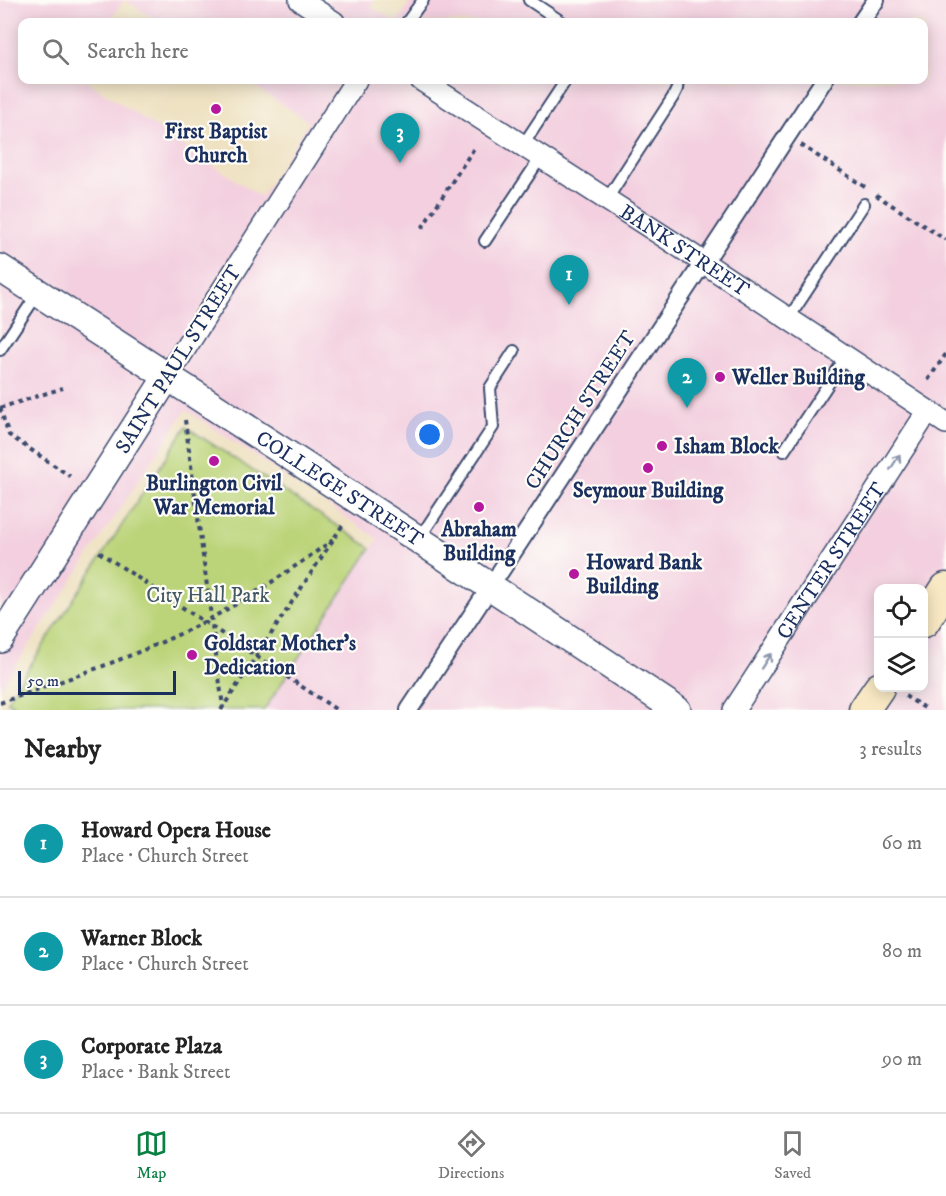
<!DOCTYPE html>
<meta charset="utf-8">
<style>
:root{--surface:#fff;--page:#f6f6f6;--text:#222;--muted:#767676;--line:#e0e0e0;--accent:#0b8043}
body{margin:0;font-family:"IM FELL DW Pica",serif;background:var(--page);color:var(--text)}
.controls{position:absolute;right:18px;bottom:18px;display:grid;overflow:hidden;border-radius:12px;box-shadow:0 3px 15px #0003}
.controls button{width:54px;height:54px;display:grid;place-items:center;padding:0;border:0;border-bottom:2px solid var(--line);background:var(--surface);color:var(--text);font:30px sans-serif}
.scale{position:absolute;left:18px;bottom:15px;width:158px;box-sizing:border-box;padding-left:6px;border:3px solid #1b2f5e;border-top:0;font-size:16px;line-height:21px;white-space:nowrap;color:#1b2f5e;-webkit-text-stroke:4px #fdfcf7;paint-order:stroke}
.you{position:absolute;left:430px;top:435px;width:21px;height:21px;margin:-15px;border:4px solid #fff;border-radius:50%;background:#1a73e8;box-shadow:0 0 0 9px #1a73e833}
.badge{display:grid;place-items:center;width:39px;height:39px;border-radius:50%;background:var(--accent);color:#fff;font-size:20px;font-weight:700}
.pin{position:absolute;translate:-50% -50px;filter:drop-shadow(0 2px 3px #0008)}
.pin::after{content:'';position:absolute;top:32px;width:21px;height:18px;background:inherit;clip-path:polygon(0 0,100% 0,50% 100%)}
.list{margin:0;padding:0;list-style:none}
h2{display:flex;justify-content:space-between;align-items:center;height:78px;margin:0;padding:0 24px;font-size:26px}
h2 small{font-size:20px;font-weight:400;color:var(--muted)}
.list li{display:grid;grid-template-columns:39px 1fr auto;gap:18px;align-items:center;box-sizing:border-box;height:108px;padding:0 24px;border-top:2px solid var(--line)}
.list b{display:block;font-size:22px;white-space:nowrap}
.list p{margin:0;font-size:20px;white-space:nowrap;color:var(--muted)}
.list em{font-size:20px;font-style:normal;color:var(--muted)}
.icon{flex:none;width:33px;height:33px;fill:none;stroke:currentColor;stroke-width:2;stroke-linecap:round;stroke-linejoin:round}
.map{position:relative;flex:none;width:946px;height:710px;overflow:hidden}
.search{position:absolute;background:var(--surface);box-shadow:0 3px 15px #0003;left:18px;right:18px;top:18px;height:66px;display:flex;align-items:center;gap:15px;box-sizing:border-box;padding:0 21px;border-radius:12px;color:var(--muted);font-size:22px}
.sheet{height:402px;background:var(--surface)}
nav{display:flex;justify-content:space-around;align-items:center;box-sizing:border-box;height:84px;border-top:2px solid var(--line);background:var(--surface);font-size:16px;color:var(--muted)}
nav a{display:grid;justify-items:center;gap:3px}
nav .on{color:var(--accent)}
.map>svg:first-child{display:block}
.built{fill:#f3cfdf;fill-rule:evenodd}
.green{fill:#bcd479;stroke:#6c826c;stroke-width:1.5}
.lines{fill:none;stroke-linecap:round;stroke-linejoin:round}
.service-casing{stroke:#3b4a6d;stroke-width:14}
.pedestrian-casing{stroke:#3b4a6d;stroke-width:20}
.minor-casing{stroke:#3b4a6d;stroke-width:24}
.tertiary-casing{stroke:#3b4a6d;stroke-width:30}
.secondary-casing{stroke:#3b4a6d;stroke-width:33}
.path{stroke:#3b4a6d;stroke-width:4;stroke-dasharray:4.5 4.5;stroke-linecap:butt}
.service{stroke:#fff;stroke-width:10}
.pedestrian{stroke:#fff;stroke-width:16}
.minor{stroke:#fff;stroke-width:21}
.tertiary{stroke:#fff;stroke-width:27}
.secondary{stroke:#f8e8c3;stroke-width:30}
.oneway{stroke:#8d97ae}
.poi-dot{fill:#b5179e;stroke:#fdfcf7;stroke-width:2}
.labels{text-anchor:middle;stroke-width:4.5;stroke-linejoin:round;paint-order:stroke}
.poi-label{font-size:21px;font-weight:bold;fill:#1b2f5e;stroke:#fdfcf7}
.street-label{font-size:21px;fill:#1b2f5e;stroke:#fdfcf7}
.park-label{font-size:21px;fill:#435865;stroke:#fdfcf7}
</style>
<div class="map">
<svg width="946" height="710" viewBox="0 0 946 710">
<rect width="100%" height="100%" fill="#fdfcf7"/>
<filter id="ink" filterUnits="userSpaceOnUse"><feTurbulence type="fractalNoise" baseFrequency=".0167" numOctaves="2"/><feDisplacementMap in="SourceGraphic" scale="12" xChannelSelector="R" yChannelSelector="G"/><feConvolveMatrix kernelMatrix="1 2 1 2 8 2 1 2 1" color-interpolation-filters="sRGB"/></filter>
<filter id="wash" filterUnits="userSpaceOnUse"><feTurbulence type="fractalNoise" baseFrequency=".008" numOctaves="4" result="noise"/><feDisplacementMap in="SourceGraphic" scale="24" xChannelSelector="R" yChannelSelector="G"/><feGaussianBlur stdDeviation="1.35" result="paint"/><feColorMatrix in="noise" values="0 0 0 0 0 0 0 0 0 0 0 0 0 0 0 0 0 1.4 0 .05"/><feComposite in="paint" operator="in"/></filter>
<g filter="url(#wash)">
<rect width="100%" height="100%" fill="#efe2c3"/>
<path class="built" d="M0,0H124L109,22H22V80H85L261,197L309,122L245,80H924V22H159L125,0H374L371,7L397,22L412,0H946V710H264L378,539L186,410L0,689ZM878,588H924V688H878Z"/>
<path class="green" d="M186,427L371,548L264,710H21L7,701Z"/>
</g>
<g filter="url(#ink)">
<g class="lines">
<defs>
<g id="service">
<path d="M529,0L562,22"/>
<path d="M407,22L423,0"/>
<path d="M523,145L566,80"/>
<path d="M607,199L673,97L677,89L678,80"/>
<path d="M485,241L541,157"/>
<path d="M789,318L864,204"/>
<path d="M0,350L38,293"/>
<path d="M784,451L846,357"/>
<path d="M419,539L493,427L490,388L514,351"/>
</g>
<g id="pedestrian">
<path d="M861,22L876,0"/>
<path d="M711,252L824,80"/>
<path d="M500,572L697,272"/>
<path d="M409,710L485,595"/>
</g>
<g id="minor">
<path d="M300,0L334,22"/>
<path id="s1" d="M421,80L671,241L946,423"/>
<path d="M167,377L356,80"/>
<path id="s2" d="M734,710L928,411"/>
</g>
<g id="tertiary">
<path id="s3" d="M0,268C226,415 453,560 677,710"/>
<path d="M0,639L167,377"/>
</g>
<g id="secondary">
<path d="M924,622L946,588"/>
<path d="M864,710L879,688"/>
</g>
</defs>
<use href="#service" class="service-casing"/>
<use href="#pedestrian" class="pedestrian-casing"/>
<use href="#minor" class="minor-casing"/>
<use href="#tertiary" class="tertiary-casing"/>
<use href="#secondary" class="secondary-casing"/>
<g class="path">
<path d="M801,145L868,189"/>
<path d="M876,195L946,240"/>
<path d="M422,228L476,145"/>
<path d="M928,380L946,354"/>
<path d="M0,408L9,435L70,476"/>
<path d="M0,408L63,388"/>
<path d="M185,420L223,707"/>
<path d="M99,552L337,710"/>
<path d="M905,696L928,710"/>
<path d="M0,703C72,677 145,654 213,617C255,595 294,567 333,540"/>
<path d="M221,710L344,523"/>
</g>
<use href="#service" class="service"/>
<use href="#pedestrian" class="pedestrian"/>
<use href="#minor" class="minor"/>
<use href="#tertiary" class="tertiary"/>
<use href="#secondary" class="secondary"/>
</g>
<defs><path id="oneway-shaft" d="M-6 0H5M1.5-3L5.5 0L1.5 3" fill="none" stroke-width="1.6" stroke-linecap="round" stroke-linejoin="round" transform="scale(1.5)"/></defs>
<g class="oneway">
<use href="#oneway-shaft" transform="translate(895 462) rotate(-57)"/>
<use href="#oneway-shaft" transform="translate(766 661) rotate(-57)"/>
</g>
</g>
<g class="poi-dot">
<circle cx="216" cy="109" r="6"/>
<circle cx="720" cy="377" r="6"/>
<circle cx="662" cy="446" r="6"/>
<circle cx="214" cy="461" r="6"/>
<circle cx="648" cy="468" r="6"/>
<circle cx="479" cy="507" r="6"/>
<circle cx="574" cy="574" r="6"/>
<circle cx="192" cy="655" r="6"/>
</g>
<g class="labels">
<g class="poi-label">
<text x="216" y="138">First Baptist<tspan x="216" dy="24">Church</tspan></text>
<text x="732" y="384" text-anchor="start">Weller Building</text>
<text x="674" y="453" text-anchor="start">Isham Block</text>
<text x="214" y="490">Burlington Civil<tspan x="214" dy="24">War Memorial</tspan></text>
<text x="648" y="497">Seymour Building</text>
<text x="479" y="536">Abraham<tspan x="479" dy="24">Building</tspan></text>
<text x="586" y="569" text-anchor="start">Howard Bank<tspan x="586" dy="24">Building</tspan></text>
<text x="204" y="650" text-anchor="start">Goldstar Mother's<tspan x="204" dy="24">Dedication</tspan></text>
</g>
<g class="street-label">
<text dy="7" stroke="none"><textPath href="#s1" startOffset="314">BANK STREET</textPath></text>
<text transform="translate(178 359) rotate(-58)" y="7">SAINT PAUL STREET</text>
<text transform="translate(580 410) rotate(-57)" y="7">CHURCH STREET</text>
<text dy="7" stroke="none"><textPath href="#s3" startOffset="405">COLLEGE STREET</textPath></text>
<text dy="7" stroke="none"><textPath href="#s2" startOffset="178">CENTER STREET</textPath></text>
</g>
<g class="park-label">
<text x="208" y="602">City Hall Park</text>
</g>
</g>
</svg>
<div class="controls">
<button><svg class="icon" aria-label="locate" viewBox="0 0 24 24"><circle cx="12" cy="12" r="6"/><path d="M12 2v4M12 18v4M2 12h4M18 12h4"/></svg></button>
<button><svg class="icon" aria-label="layers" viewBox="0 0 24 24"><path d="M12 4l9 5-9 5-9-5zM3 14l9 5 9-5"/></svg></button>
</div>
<div class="scale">50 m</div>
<div class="you"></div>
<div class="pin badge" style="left:569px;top:305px;background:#0f9aa8">1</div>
<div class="pin badge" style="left:687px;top:408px;background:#0f9aa8">2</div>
<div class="pin badge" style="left:400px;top:163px;background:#0f9aa8">3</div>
<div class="search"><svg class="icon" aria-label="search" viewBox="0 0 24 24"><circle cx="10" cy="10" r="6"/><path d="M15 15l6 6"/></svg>Search here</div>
</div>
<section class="sheet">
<h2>Nearby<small>3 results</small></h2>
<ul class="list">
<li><span class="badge" style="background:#0f9aa8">1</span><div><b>Howard Opera House</b><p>Place · Church Street</p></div><em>60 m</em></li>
<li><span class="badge" style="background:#0f9aa8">2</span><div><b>Warner Block</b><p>Place · Church Street</p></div><em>80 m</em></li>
<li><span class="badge" style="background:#0f9aa8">3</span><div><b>Corporate Plaza</b><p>Place · Bank Street</p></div><em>90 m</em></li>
</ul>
</section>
<nav>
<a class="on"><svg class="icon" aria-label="map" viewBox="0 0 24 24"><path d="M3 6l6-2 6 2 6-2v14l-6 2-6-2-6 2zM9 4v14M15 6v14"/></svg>Map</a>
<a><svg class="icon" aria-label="directions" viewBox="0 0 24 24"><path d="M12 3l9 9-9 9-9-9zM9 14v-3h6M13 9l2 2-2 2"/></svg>Directions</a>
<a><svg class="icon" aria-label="saved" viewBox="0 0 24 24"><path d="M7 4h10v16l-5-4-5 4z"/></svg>Saved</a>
</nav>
